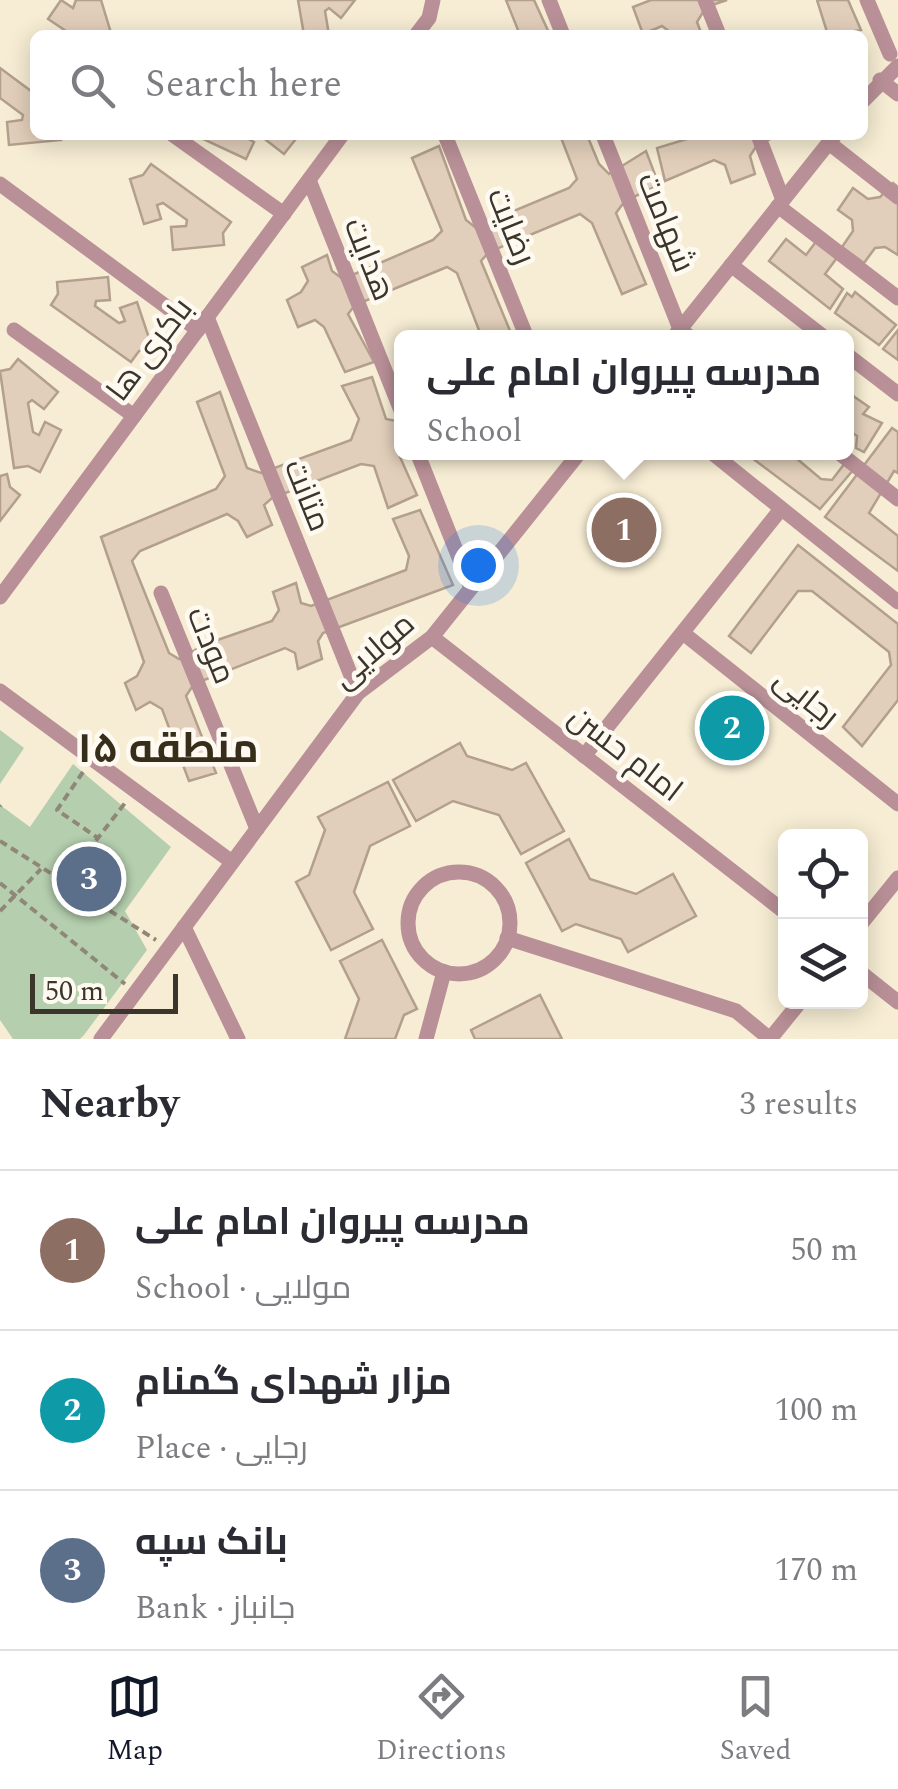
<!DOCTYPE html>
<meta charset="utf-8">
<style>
:root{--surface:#fff;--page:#f7f7f7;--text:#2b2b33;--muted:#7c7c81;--line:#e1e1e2;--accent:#111827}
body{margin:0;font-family:Spectral,Cairo,serif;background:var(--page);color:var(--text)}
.controls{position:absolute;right:30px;bottom:30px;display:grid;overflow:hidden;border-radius:15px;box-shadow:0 5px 25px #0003}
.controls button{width:90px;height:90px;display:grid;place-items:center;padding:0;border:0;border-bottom:2px solid var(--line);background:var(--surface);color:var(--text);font:50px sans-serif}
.scale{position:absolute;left:30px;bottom:25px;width:148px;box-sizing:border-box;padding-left:10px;border:5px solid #3a362c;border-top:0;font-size:28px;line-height:35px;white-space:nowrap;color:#3a362c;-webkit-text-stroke:8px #fffaf1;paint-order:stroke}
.you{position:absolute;left:478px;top:565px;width:35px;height:35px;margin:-25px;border:8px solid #fff;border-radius:50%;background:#1a73e8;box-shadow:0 0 0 15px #1a73e833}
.badge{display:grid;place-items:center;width:65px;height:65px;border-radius:50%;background:var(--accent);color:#fff;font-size:32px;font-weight:700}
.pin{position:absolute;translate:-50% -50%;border:5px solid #fff;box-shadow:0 2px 10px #0006}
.popup{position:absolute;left:394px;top:330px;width:460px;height:130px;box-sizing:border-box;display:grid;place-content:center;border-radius:15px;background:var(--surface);filter:drop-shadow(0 2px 8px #0005);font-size:32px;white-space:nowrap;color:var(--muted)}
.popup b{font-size:38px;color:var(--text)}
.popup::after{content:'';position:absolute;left:50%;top:100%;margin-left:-20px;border:20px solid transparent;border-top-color:var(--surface)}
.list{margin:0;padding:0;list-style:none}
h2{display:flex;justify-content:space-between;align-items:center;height:130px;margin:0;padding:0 40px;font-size:42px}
h2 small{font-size:32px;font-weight:400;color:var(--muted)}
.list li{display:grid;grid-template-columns:65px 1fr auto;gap:30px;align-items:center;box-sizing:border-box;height:160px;padding:0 40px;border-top:2px solid var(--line)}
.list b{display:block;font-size:38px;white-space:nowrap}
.list p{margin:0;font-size:32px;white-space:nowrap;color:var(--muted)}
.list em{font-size:32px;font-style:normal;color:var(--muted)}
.icon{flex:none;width:55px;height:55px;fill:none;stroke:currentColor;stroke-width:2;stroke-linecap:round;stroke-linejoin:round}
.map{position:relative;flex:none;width:898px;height:1039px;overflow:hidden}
.search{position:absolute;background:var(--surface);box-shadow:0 5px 25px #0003;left:30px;right:30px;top:30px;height:110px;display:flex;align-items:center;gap:25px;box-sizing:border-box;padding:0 35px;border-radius:15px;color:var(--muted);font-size:38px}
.sheet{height:610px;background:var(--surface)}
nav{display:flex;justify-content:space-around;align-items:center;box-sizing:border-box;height:140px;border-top:2px solid var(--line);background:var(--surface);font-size:28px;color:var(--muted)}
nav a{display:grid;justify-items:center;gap:5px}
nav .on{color:var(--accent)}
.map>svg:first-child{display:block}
.green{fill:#b4ceae}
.building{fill:#e2cfbb;stroke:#b29f8c;stroke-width:2.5}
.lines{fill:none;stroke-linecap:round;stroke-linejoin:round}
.path{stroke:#8f8878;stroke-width:4;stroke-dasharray:8 5;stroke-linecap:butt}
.minor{stroke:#b99097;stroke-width:15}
.labels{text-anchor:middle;stroke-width:9;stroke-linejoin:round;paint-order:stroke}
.street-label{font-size:32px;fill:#3a362c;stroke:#fffaf1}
.district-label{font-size:42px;font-weight:bold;fill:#362e1a;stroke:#fffaf1}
</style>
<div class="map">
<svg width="898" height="1039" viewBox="0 0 898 1039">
<rect width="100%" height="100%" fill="#f7edd4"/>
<g class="green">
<path d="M0,730L24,748L0,784Z"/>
<path d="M73,764L171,847L125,911L147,950L84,1035L80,1039H13L0,1020V805L30,827Z"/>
</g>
<g class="building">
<path d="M61,0L73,8L76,0H101L111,33L72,35L48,19Z"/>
<path d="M298,0H355L341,18L329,8L325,11L329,35H304Z"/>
<path d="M506,0H534L550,35H520Z"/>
<path d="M651,0H727L706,7L697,22L702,35H674L662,26L643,34L633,7Z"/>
<path d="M817,0H848L861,30L828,35Z"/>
<path d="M0,68L35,94V135H60L61,140L9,145L7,122L22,120L23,115L0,98Z"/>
<path d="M205,135H241L254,142L246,159L203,139Z"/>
<path d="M270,135H299L284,154L266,140Z"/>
<path d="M560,135H587L599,164L609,174L646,151L659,185L625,201L616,213L646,284L622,294L592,223L580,214L489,252L481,261L513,338H482L457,273L447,267L355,305L348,314L374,362L345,372L324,327L315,320L298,327L287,300L301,292L308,281L302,267L327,255L332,271L343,279L433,240L442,231L412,158L439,146L466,220L475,227L569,188L577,179Z"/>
<path d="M779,135L757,145L750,156L755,174L731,183L725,165L714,160L665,181L657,148L700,135Z"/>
<path d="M151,164L231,222L223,233L224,245L173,250L171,227L186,226L187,220L163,203L157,205L161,219L144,224L130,179L143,175Z"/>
<path d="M893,183L898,187V255L885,247L875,248L864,263L842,247L853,231L852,220L838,210L853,188L868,199L880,197Z"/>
<path d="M821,235L842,251L825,274L843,289L830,309L769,261L786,239L806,255Z"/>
<path d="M108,277L110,300L96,301L95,306L119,323L125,321L120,308L137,302L152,347L139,351L131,362L51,305L58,294L57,282Z"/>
<path d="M855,292L896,325L879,345L835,313L847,293L852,297Z"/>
<path d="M898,330V360L883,349Z"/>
<path d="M18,359L58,392L44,409L32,400L28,403L33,432L39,435L45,422L61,430L40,472L28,466L14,468L0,371L10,369Z"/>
<path d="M372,377L386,419L396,421L402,417L400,457L417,495L388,508L374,466L361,464L272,498L264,505L272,525L247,537L238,521L227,514L140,551L132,561L169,653L179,659L206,644L272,621L279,610L273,592L296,583L301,603L311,606L406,570L409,556L393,519L420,510L453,585L323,633L318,641L322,659L298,669L295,653L285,648L194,684L186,696L216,773L189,781L162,709L150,702L136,710L125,683L137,676L144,662L101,537L216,489L225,476L197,402L220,392L247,468L261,473L351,440L359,419L342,386Z"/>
<path d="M846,391L869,407L863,414L882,423L864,452L856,448L857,436L846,429Z"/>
<path d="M892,428L898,432V473L894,471L869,513L898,536V571L825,517Z"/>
<path d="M744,452H789L821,479L832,480L845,463L854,469L820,509Z"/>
<path d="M7,474L10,487L20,495L0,521V476Z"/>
<path d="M798,545L898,624V700L862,746L843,727L891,665L889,652L812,591H798L751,653L729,636Z"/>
<path d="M460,743L467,756L512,770L526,763L564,831L521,854L499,815L453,801L416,821L393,780Z"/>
<path d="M388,782L410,826L370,846L354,892L373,929L331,950L296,882L309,875L325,830L318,817Z"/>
<path d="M569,839L590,879L636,894L673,874L696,916L628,952L621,939L576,924L562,931L526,863Z"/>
<path d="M382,940L417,1009L404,1015L395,1039H345L359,999L340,961Z"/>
<path d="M540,995L562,1039H475L471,1030Z"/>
</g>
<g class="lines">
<g class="path">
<path d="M83,772L57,810L98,838"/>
<path d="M0,806L1,805"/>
<path d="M0,841L156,940"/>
<path d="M64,882L125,803"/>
<path d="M0,883L125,984"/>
<path d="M0,911L41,869"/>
</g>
<g class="minor">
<path d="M549,0L563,35"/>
<path d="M705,0L719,35"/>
<path d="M867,0L890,54"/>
<path d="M416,35L429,18L433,0"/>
<path d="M880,80L898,94"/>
<path d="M863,101L898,66"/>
<path d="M173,135L284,214"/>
<path d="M445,135L527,338"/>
<path d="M603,135L680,329L691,338"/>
<path d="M758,135L783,200"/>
<path d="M829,143L898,197"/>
<path d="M309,180L402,413"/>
<path d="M0,184L198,330"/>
<path d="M778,206L898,298"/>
<path d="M731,265L825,338"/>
<path d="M207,317L358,693"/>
<path d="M14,330L134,416"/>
<path d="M673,338L835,135"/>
<path d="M846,354L898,394"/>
<path d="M417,452L471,588"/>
<path d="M711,452L898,602"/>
<path d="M838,452L898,499"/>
<path d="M161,593L257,829"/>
<path d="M0,597L342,135"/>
<path d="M683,633L898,804"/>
<path d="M432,637L786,913"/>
<path d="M0,691L232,862"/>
<path d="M584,756L781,509"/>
<circle cx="459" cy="923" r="51"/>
<path d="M860,925L898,878"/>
<path d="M184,927L238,1039"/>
<path d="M507,938L736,1011L770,1039"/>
<path d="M860,972L898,1002"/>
<path d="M101,1039L358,693L432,637L580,452"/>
<path d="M426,1039L444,972"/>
<path d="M770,1039L800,1002"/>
</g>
</g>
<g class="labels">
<g class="street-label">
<text transform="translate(667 222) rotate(68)" y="11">شهامت</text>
<text transform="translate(512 226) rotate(68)" y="11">رضایت</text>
<text transform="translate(370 259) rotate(68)" y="11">هدایت</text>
<text transform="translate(149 349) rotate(-53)" y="11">باکری ها</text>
<text transform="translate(308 495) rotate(68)" y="11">متانت</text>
<text transform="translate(212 645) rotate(68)" y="11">مودت</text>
<text transform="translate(373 650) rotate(-41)" y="11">مولايی</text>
<text transform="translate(807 697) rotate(39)" y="11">رجایی</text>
<text transform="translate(626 753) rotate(38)" y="11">امام حسن</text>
</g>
<g class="district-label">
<text x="168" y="762">منطقه ۱۵</text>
</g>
</g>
</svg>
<div class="controls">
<button><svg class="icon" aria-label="locate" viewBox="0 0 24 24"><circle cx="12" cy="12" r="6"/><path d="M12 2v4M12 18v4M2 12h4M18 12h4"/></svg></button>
<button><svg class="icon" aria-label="layers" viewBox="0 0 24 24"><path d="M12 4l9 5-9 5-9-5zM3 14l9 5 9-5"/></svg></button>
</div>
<div class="scale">50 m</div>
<div class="you"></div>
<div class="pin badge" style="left:624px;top:530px;background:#8d6e63">1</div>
<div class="popup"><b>مدرسه پیروان امام علی</b>School</div>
<div class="pin badge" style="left:732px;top:728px;background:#0f9aa8">2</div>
<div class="pin badge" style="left:89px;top:879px;background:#5c6f8a">3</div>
<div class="search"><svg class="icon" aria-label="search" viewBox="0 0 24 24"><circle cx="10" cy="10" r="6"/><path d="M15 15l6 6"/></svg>Search here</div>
</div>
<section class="sheet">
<h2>Nearby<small>3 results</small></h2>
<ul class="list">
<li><span class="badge" style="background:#8d6e63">1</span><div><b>مدرسه پیروان امام علی</b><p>School · مولايی</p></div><em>50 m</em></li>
<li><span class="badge" style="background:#0f9aa8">2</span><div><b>مزار شهدای گمنام</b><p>Place · رجایی</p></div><em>100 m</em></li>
<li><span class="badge" style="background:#5c6f8a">3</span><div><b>بانک سپه</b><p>Bank · جانباز</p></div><em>170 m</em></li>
</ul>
</section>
<nav>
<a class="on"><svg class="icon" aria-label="map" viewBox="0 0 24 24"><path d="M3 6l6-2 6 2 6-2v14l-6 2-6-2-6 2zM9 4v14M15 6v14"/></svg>Map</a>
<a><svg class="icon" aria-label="directions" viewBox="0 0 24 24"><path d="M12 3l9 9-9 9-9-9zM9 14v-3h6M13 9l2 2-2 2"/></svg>Directions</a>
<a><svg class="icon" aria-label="saved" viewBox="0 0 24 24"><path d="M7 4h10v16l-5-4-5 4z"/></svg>Saved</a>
</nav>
